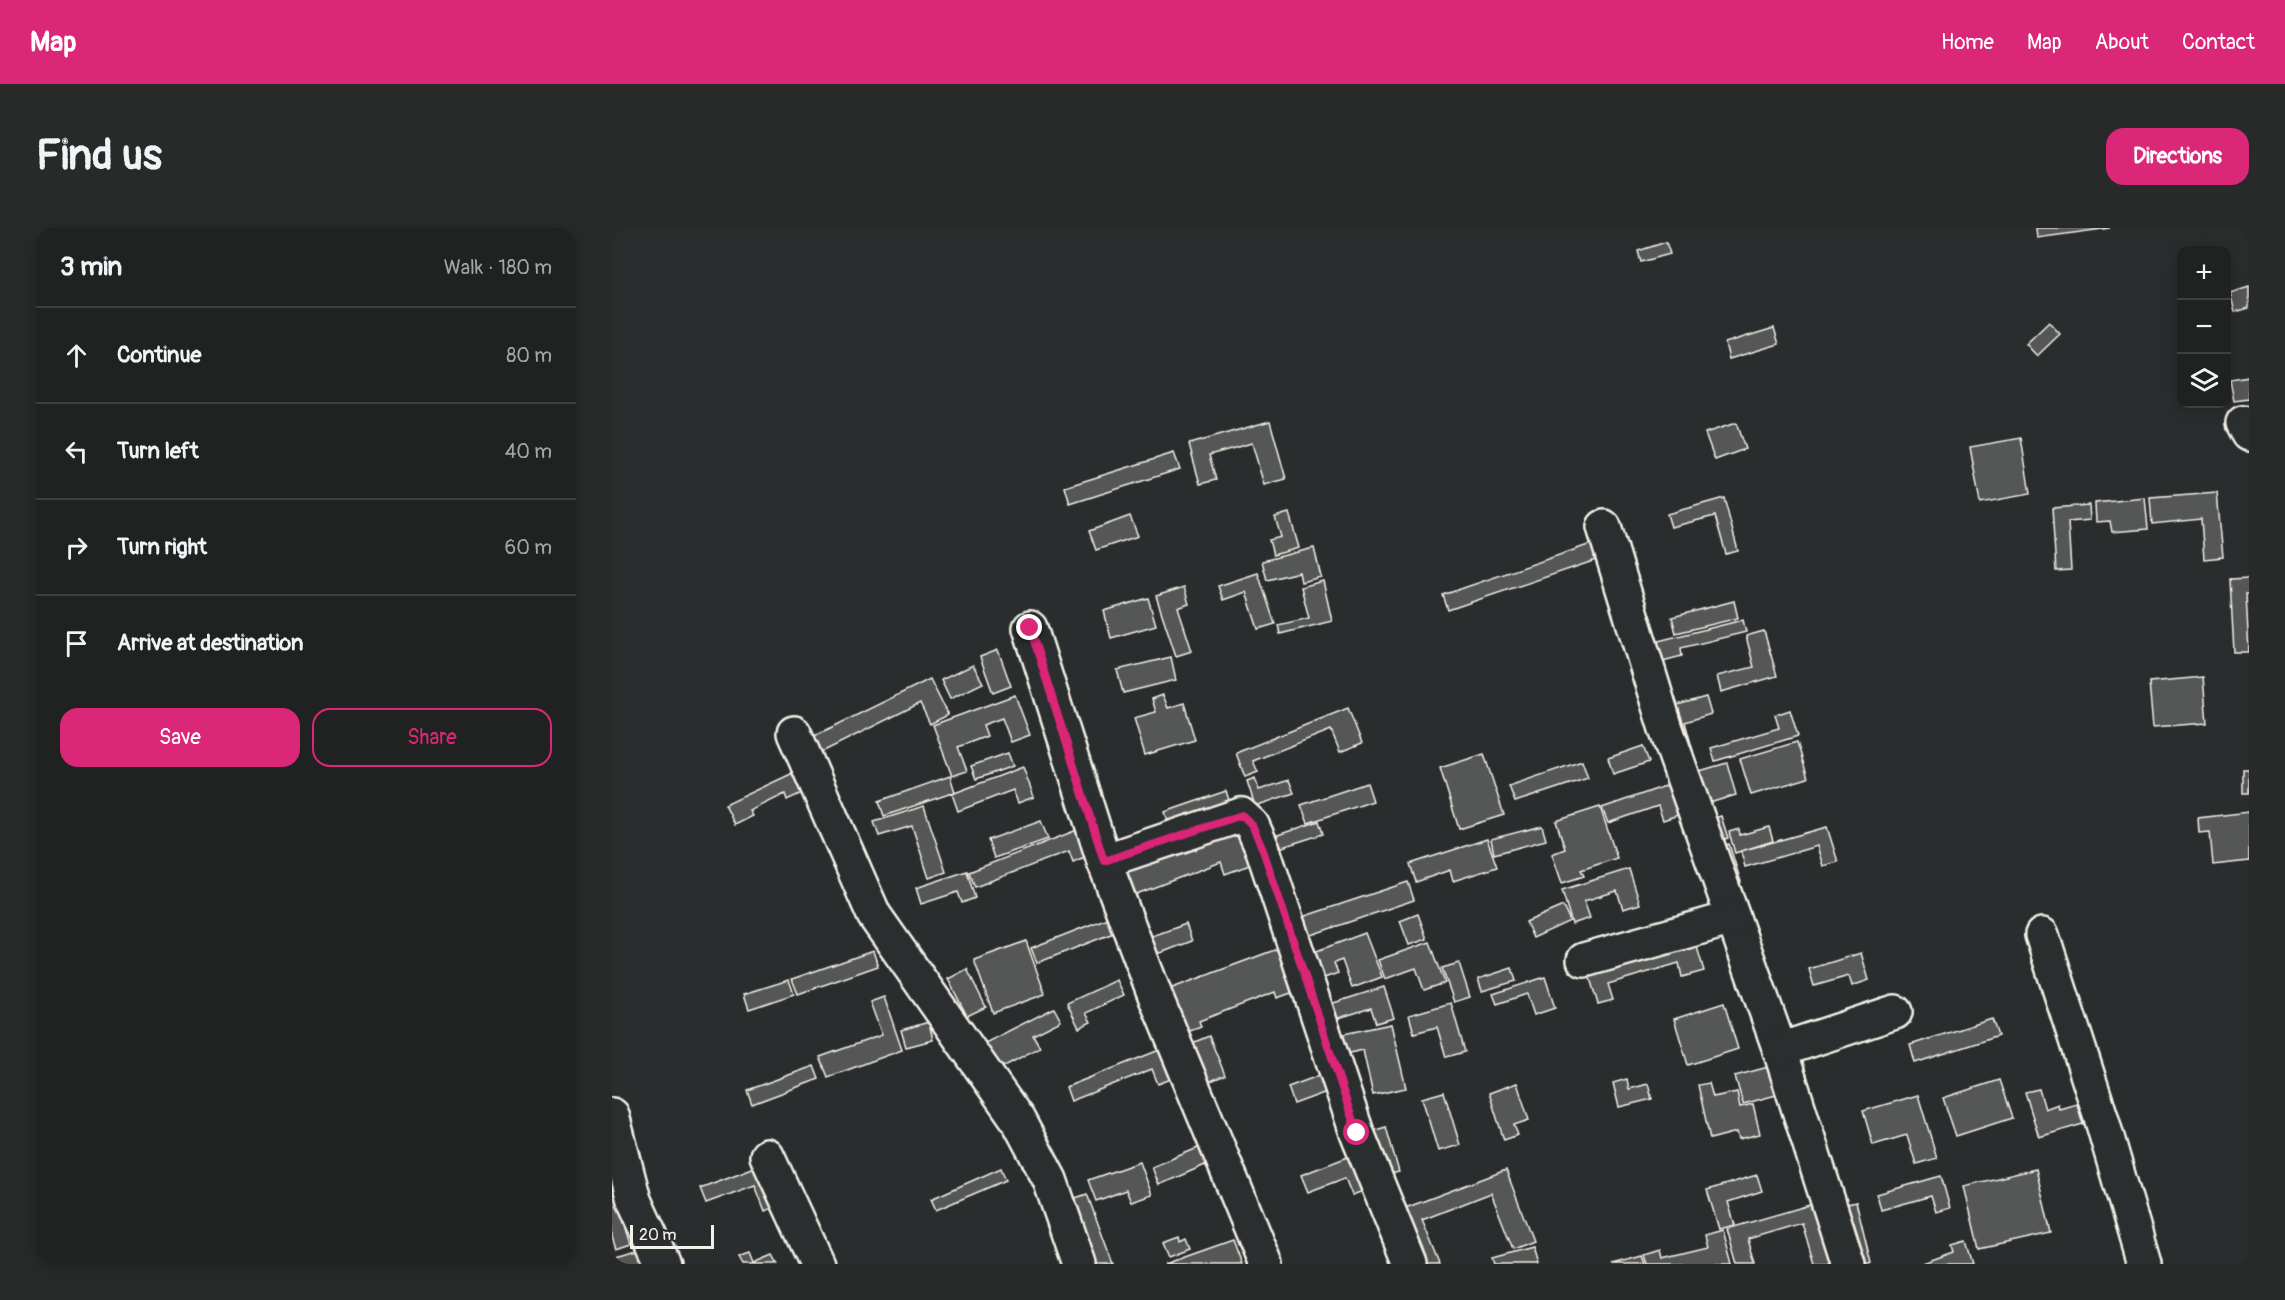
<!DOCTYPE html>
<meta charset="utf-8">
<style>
:root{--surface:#202222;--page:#282a2a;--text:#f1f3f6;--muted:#a2a4a5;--line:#3d3f40;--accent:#db2777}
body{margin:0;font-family:Pangolin,sans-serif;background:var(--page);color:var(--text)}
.controls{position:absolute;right:18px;top:18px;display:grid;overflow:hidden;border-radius:12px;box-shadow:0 3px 15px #0003}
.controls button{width:54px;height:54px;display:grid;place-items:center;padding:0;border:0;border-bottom:2px solid var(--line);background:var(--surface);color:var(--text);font:30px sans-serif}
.scale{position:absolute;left:18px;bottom:15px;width:84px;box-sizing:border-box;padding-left:6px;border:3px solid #f4f1e8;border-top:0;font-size:16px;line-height:21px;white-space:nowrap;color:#f4f1e8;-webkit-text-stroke:4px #2a2d2e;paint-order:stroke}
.stop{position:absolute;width:18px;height:18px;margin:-14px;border:4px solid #db2777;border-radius:50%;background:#fff}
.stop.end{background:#db2777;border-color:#fff;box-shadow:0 2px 6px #0008}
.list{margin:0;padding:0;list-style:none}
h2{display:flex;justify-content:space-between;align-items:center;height:78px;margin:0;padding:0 24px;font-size:26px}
h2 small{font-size:20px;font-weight:400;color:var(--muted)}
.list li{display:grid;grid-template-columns:39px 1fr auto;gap:18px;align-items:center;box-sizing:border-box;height:96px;padding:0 24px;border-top:2px solid var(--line)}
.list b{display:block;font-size:22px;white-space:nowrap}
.list em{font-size:20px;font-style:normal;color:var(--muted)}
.actions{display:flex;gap:12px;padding:18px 24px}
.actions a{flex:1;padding:14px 0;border:2px solid var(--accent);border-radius:18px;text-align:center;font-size:21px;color:var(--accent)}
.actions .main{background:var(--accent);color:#fff}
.icon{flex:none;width:33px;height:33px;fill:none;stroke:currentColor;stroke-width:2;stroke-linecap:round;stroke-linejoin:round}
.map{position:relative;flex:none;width:1637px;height:1036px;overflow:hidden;border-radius:18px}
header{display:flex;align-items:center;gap:36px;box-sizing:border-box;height:84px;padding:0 30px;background:var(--accent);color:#fff}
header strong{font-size:28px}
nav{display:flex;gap:33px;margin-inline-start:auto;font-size:21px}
.intro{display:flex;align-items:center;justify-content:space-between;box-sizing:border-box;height:144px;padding:0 36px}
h1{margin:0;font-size:42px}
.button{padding:15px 27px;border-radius:18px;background:var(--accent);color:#fff;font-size:21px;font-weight:700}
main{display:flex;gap:36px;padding:0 36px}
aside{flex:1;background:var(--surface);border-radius:18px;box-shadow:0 3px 15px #0003}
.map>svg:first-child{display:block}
.building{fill:#555756;stroke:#f4f1e8;stroke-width:1.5}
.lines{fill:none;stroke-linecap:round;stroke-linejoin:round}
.street-casing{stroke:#f4f1e8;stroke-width:38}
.street{stroke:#2a2d2e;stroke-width:33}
.route{stroke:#db2777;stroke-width:8}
</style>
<header>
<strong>Map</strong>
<nav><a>Home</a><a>Map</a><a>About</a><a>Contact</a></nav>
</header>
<div class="intro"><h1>Find us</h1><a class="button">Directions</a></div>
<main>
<aside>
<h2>3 min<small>Walk · 180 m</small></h2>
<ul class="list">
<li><svg class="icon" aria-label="ahead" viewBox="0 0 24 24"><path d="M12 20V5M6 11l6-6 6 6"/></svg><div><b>Continue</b></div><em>80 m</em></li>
<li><svg class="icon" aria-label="left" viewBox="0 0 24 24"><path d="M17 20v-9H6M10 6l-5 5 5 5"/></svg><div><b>Turn left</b></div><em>40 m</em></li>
<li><svg class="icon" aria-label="right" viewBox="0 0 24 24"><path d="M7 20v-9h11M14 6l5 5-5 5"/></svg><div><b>Turn right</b></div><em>60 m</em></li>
<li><svg class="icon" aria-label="arrive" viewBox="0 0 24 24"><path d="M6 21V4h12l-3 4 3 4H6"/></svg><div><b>Arrive at destination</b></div></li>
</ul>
<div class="actions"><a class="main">Save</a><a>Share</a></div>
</aside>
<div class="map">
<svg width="1637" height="1036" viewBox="0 0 1637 1036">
<rect width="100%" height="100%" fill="#2a2d2e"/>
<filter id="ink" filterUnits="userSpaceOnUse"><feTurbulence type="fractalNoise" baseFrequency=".0167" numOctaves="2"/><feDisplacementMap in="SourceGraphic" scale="12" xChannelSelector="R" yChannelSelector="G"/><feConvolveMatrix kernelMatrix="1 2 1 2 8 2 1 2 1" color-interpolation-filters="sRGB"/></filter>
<g filter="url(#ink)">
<g class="building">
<path d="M1424,0H1498L1425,10Z"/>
<path d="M1054,14L1058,26L1029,34L1026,23Z"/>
<path d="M1637,59V80L1623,84L1618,65Z"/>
<path d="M1437,94L1448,106L1425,128L1414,116Z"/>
<path d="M1162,100L1167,116L1117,131L1113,115Z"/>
<path d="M1637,149V171L1622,173L1618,152Z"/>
<path d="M658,193L674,251L652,257L640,215L597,227L604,252L588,256L577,216Z"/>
<path d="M1124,195L1133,221L1103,232L1093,205Z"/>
<path d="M1409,210L1418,266L1368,275L1358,219Z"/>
<path d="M562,225L568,241L458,276L453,259Z"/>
<path d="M1605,265L1611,329L1592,331L1589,291L1540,296L1538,270Z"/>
<path d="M1112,270L1126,323L1114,326L1103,288L1059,299L1055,286Z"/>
<path d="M1533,270L1536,301L1500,304L1498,293L1484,294L1483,275Z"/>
<path d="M1477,277L1478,292L1456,294L1459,342L1444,343L1440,280Z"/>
<path d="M677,285L687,320L661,327L657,312L669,309L663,289Z"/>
<path d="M518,288L526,308L484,322L477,303Z"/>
<path d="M985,314L990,330L836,382L831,367Z"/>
<path d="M702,320L709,349L689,354L687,344L655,352L650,333Z"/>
<path d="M646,345L663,396L646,401L634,364L611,372L606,358Z"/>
<path d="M1637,350V366H1634L1637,424H1622L1618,351Z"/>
<path d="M711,353L720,393L668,406L666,397L697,390L689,359Z"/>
<path d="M572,359L577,376L566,380L580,423L564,428L544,368Z"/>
<path d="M536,370L544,397L499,410L492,383Z"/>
<path d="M1122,373L1126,390L1064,405L1060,389Z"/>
<path d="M1131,392L1134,404L1069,420L1070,428L1039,436L1034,416Z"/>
<path d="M1152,403L1165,448L1109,464L1105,448L1142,439L1134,408Z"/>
<path d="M386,422L399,458L381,465L368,429Z"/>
<path d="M559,429L564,452L511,465L505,442Z"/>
<path d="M361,437L371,455L338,471L329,452Z"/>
<path d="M1591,449L1595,495L1541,499L1537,454Z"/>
<path d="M318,451L336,487L318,496L308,475L210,524L202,508Z"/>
<path d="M403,467L418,507L399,514L390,490L371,497L375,508L346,519L355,543L340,548L321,497Z"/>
<path d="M551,467L556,480L572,475L583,512L533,527L522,490L544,484L540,471Z"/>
<path d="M1094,469L1099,486L1073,494L1081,523L1067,527L1054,480Z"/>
<path d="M736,480L750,515L728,524L719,502L641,533L646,544L633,549L624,525Z"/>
<path d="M1178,482L1186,508L1103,533L1099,520L1167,500L1163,487Z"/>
<path d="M1185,514L1196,550L1139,567L1128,531Z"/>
<path d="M1031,518L1037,534L1001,546L996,530Z"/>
<path d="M396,525L401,538L364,551L359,538Z"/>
<path d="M872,526L892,587L847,601L828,540Z"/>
<path d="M970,533L976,550L903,574L897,558Z"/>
<path d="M1115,535L1124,567L1094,576L1084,544Z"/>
<path d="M411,539L422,569L406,575L401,562L346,583L340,566Z"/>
<rect x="1631" y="541" width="6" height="24"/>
<path d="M181,545L190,565L175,572L173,566L138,583L141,588L123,597L113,577Z"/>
<path d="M338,548L343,564L272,588L267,573Z"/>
<path d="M643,550L647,562L677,552L682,565L643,578L635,553Z"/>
<path d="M755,555L761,573L696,595L689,577Z"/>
<path d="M1062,555L1072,585L1051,592L1046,578L996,595L990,580Z"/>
<path d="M614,563L619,578L558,600L553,584Z"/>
<path d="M312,578L334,644L317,650L300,598L267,608L262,594Z"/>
<path d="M988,579L1005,630L969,642L972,648L950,655L940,626L953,621L944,593Z"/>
<path d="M1637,584V633L1601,637L1598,604L1587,605L1586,590Z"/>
<path d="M1109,588L1116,610L1100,615L1093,593Z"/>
<path d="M429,593L436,611L382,630L376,612Z"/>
<path d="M707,593L711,606L661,622L657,610Z"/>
<path d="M628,595L643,635L613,646L609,634L514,670L503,642Z"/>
<path d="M930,598L934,612L882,626L879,611Z"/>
<path d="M1157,599L1161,613L1123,625L1117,604L1127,601L1128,607Z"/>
<path d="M1215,599L1226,634L1211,638L1205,618L1133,639L1129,623Z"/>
<path d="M465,602L475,628L461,634L457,623L363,659L357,644Z"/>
<path d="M875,611L885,639L841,653L838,642L804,654L798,636Z"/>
<path d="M1117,616L1129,654L1113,659L1101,621Z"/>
<path d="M1017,641L1028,676L1011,681L1005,663L972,673L978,690L960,696L950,662Z"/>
<path d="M355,643L363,670L350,675L346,664L309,676L304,660Z"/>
<path d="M796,654L802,672L687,711L681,692Z"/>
<path d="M951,678L958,693L921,710L914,694Z"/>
<path d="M806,686L815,711L797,717L788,693Z"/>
<path d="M498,689L504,704L425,735L419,720Z"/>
<path d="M574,696L580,713L538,729L532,711Z"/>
<path d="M753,705L770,749L740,760L730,732L722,735L726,745L704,753L694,727Z"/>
<path d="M1083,712L1092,743L1070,749L1067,735L996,756L1001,772L986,776L976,744Z"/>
<path d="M414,713L433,766L381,785L362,732Z"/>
<path d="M818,714L833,755L812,762L804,740L773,751L766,732Z"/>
<path d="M668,720L685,763L665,770L663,764L587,793L589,799L572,805L555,762Z"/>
<path d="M261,723L266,738L186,766L180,751Z"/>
<path d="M1249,725L1257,752L1240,758L1237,748L1202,758L1197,741Z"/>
<path d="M847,735L858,769L842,774L830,740Z"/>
<path d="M900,740L904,753L870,763L866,751Z"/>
<path d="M355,741L374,779L355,788L336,751Z"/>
<path d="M933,749L943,780L922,787L915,766L885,776L881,766Z"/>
<path d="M177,752L182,766L137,781L132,766Z"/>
<path d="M505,752L512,767L474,785L479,794L467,800L455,775Z"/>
<path d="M772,759L782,790L764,795L759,780L717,793L712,778Z"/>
<path d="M272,769L290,822L216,849L208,829L270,807L258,774Z"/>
<path d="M1270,769L1274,778L1240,790L1237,781Z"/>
<path d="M839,775L853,824L834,829L825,799L802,805L797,787Z"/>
<path d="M1112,775L1126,821L1076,837L1062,791Z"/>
<path d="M442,780L449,793L421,807L428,819L387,841L373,815Z"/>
<path d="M1380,791L1386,808L1303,835L1298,817Z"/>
<path d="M317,794L321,812L294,819L289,802Z"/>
<path d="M779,796L794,860L761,867L751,822L726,828L722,808Z"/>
<path d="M597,808L613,847L594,855L578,816Z"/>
<path d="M555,819L567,848L546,856L540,841L459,873L454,859Z"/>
<path d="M202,838L207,851L140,876L135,862Z"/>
<path d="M1160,838L1168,866L1131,876L1123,848Z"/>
<path d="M714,845L720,862L682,876L676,859Z"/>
<path d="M1015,851L1017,861L1036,856L1040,871L1007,879L1001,855Z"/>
<path d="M1387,852L1400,890L1344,908L1331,870Z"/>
<path d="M905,855L917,892L902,897L906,907L892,912L877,865Z"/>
<path d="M1097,855L1101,869L1125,864L1128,879L1141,876L1148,906L1127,911L1125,904L1098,911L1086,857Z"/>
<path d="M1427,861L1433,881L1446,876L1447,881L1465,876L1471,896L1427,909L1413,864Z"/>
<path d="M832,864L848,917L826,923L810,870Z"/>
<path d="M1306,867L1325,930L1304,936L1295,907L1261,917L1251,883Z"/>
<path d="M774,899L787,944L770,948L757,904Z"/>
<path d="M593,917L600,934L547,957L540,939Z"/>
<path d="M741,927L754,962L740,967L733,950L696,964L689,947Z"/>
<path d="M528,934L540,967L519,974L514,962L484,973L476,952Z"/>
<path d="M151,936L167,977L153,983L143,957L94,975L88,960Z"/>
<path d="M389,940L394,952L324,982L319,971Z"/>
<path d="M1424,941L1439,1005L1367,1021L1352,958Z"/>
<path d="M894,942L921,1013L901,1021L879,965L810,992L828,1036H809L788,982Z"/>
<path d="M1145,947L1150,963L1116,974L1123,997L1107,1001L1095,962Z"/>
<path d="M1329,948L1338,980L1324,984L1319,968L1269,982L1265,966Z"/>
<path d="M0,957L19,1016L4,1021L0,1009Z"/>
<path d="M475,966L501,1036H478L455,973Z"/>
<path d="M1244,974L1259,1035L1257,1036H1241L1227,978Z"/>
<path d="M1201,976L1219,1036H1202L1190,995L1136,1011L1143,1036H1125L1115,1001Z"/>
<path d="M1111,1002L1120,1036H1035L1032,1027L1048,1022L1050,1030L1096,1019L1093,1007Z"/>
<path d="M567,1009L568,1014L574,1011L578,1021L557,1029L551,1015Z"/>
<path d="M621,1012L630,1036H553Z"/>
<path d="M1354,1013L1361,1036H1308L1342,1024L1340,1017Z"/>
<path d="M920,1019L925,1036H882L880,1030Z"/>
<path d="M29,1021L33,1036H0V1029Z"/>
<path d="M138,1025L142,1035L161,1027L166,1036H131L127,1029Z"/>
<path d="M1030,1028L1033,1036H1001Z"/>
</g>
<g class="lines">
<defs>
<g id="street">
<path d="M1631,195L1637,206"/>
<path d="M992,299L1054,501L1168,822L1236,1036"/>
<path d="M418,400L492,633L544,770L654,1036"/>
<path d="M182,505L262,687L406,892L438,952L467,1036"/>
<path d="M492,633L629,587L640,597L651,622L745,905L798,1036"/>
<path d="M1430,707L1489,889L1532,1036"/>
<path d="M972,732L1121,690"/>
<path d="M1168,822L1283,784"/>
<path d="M0,887L22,972L51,1036"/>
<path d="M155,928L205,1036"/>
</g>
</defs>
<use href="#street" class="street-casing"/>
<use href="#street" class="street"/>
</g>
</g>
<g class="lines" filter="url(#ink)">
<path class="route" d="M418,400L492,633L630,587L640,597L651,622L745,905"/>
</g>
</svg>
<div class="controls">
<button>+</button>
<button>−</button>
<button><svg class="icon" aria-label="layers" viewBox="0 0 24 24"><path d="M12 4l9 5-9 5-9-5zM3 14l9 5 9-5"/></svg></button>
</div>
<div class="scale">20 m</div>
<div class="stop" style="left:745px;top:905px"></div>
<div class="stop end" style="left:418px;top:400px"></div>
</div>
</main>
